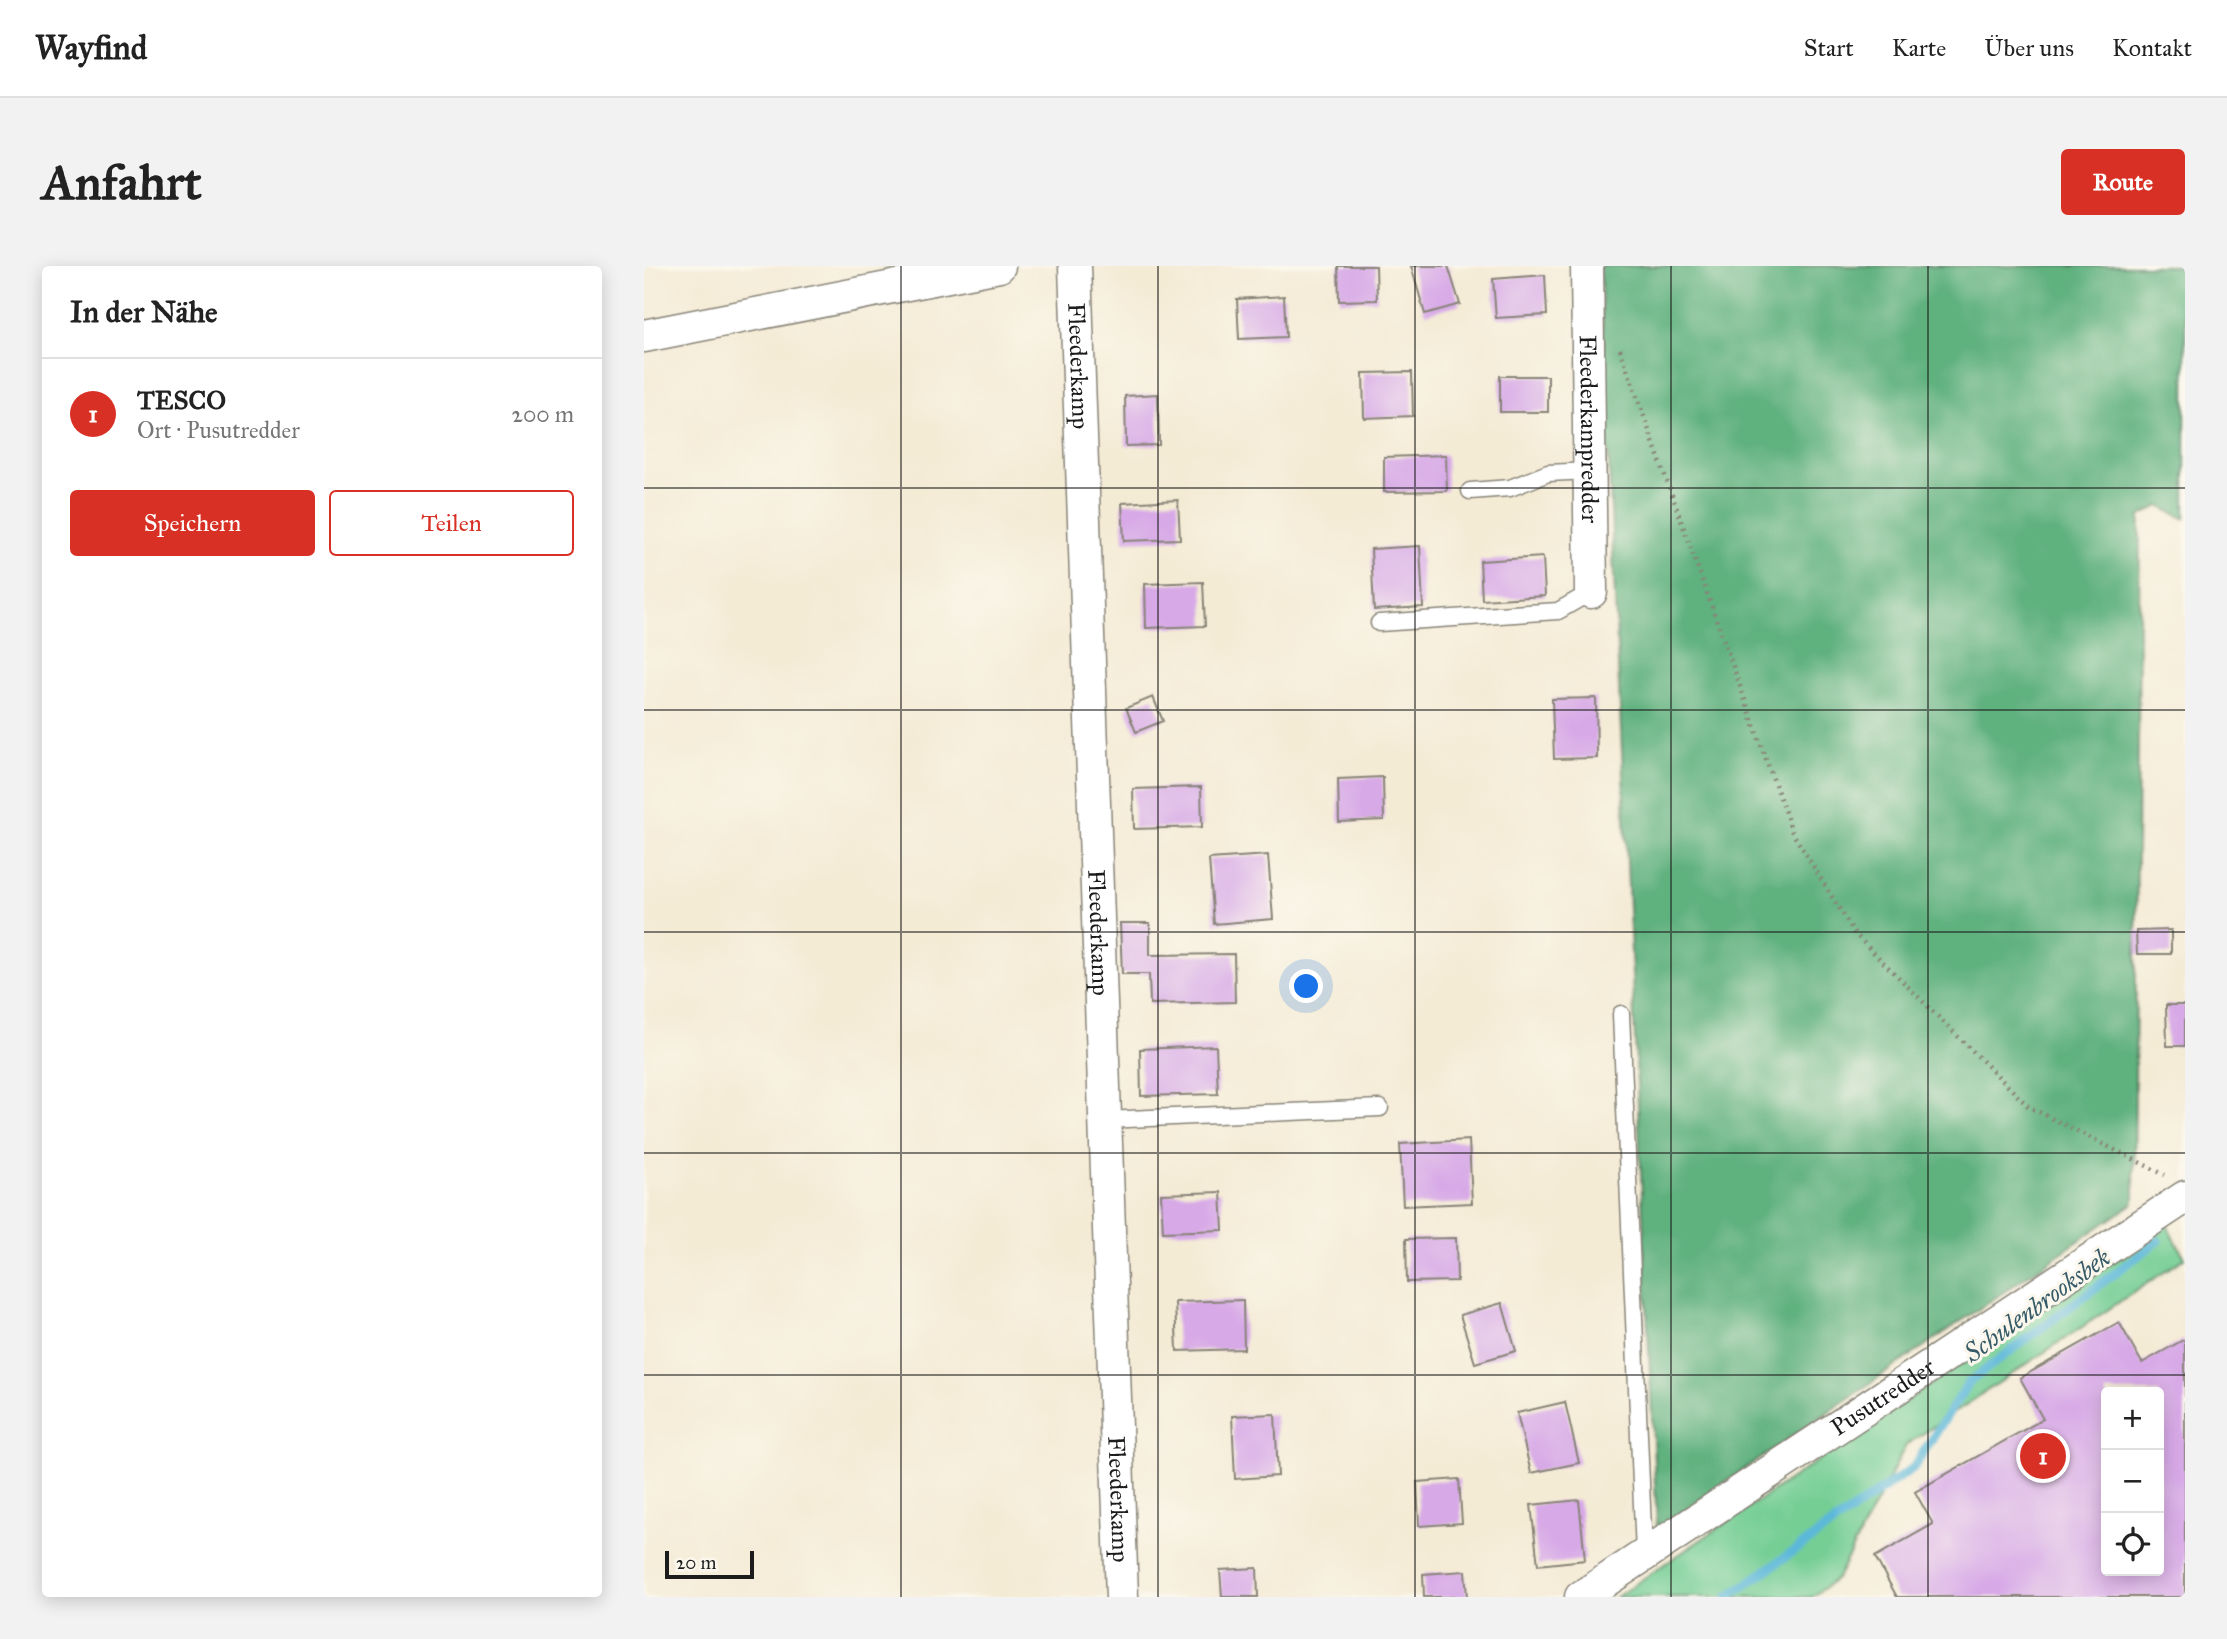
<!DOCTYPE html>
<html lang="de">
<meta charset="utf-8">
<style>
:root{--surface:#fff;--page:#f2f2f2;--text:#222;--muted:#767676;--line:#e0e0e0;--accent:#d93025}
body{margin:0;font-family:"IM FELL Great Primer",serif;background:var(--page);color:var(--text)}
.controls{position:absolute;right:21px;bottom:21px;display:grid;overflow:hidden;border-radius:7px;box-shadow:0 4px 18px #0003}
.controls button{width:63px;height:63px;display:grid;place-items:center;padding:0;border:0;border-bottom:2px solid var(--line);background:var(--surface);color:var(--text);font:35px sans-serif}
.scale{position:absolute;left:21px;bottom:18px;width:89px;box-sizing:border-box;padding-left:7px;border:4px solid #1c1c1c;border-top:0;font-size:19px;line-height:24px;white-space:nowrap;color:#1c1c1c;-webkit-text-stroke:5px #fbf7ec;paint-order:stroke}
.you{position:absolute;left:663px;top:721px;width:24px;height:24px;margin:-18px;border:5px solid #fff;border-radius:50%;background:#1a73e8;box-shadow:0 0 0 10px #1a73e833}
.badge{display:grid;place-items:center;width:46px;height:46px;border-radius:50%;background:var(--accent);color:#fff;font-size:23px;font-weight:700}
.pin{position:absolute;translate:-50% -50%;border:4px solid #fff;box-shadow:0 2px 7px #0006}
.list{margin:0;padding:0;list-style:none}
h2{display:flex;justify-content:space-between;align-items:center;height:91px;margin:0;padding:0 28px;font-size:30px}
h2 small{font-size:23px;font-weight:400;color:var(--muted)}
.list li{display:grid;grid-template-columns:46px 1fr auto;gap:21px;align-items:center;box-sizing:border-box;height:112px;padding:0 28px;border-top:2px solid var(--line)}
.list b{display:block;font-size:26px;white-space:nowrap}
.list p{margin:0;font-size:23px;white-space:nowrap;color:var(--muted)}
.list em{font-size:23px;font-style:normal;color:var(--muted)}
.actions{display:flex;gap:14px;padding:21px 28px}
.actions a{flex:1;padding:16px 0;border:2px solid var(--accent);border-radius:7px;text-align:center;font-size:24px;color:var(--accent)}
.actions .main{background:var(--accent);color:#fff}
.icon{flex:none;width:38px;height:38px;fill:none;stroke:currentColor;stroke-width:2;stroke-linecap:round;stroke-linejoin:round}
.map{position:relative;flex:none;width:1541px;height:1331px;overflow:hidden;border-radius:7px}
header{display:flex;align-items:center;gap:42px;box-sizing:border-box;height:98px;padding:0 35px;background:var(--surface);border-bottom:2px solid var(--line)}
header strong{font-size:33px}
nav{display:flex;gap:38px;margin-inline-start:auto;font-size:24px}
.intro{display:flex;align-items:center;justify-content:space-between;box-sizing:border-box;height:168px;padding:0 42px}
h1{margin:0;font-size:49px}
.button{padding:18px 32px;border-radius:7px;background:var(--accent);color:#fff;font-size:24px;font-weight:700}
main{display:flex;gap:42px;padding:0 42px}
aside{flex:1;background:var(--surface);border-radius:7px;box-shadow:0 4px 18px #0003}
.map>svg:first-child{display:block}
.green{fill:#74ce94;stroke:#487558;stroke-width:2}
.forest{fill:#5fb17e;stroke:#3e664d;stroke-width:2}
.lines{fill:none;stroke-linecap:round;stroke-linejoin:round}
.stream{stroke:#5bb8d9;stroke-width:9}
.building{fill:#d7a9e7;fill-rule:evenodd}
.lane-casing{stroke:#888478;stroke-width:19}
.street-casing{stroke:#888478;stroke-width:35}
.path{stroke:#888478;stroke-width:4.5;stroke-dasharray:2 5;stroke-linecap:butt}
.lane{stroke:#fff;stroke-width:16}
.street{stroke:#fff;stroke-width:32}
.grid{fill:none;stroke:#1c1c1c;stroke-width:2;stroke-opacity:0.55}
.labels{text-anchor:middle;stroke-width:6;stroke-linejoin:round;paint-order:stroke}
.street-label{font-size:24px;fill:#1c1c1c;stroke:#fbf7ec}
.water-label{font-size:26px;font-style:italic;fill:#355a68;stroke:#fbf7ec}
</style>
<header>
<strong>Wayfind</strong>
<nav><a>Start</a><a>Karte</a><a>Über uns</a><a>Kontakt</a></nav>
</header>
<div class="intro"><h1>Anfahrt</h1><a class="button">Route</a></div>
<main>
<aside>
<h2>In der Nähe<small></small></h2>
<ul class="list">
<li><span class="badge">1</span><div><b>TESCO</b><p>Ort · Pusutredder</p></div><em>200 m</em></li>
</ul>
<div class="actions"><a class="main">Speichern</a><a>Teilen</a></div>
</aside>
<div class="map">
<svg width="1541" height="1331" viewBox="0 0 1541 1331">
<rect width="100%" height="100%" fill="#fbf7ec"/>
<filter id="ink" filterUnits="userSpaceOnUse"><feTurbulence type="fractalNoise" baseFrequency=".0143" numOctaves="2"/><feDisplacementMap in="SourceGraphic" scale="14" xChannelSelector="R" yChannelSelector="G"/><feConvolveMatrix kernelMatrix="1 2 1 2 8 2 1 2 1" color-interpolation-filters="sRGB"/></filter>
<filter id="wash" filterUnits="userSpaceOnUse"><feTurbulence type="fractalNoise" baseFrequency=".00686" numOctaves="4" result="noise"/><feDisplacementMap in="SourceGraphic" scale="28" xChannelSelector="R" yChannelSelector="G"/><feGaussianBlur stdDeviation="1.57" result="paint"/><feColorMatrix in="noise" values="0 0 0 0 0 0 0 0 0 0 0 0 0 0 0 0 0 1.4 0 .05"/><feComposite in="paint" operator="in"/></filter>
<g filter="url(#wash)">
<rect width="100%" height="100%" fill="#f4ebd5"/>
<path class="green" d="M1523,959L1541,992L1262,1179L1193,1312L1168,1331H972Z"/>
<path class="forest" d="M956,0H1541V253L1515,240L1496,250L1490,937L1013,1263Z"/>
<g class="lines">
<path class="stream" d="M1084,1331L1269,1202L1325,1116L1514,975"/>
</g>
<g id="blocks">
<g class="building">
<path d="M694,0H732L733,34L695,35Z"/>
<path d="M767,0H804L816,38L781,48Z"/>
<path d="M901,9L903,49L852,52L849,13Z"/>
<path d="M640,30L642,71L595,73L593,33Z"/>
<path d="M768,106L769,150L720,152L719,107Z"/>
<rect x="856" y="110" width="48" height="36"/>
<path d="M514,128L515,179L482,180L481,130Z"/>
<path d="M802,189L803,225L740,226V191Z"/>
<path d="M534,234L536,273L480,275L478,237Z"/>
<path d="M776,280L779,341L730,344L727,283Z"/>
<path d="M899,291L901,330L838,334L836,295Z"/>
<path d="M559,316L561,360L502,362L501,318Z"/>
<path d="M509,431L519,455L492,466L482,442Z"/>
<path d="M952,432L953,492L910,493L908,433Z"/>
<path d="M739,511L740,554L695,556L694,513Z"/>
<path d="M557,521L558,561L490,563L489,523Z"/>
<path d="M624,589L629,653L570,658L565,593Z"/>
<path d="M476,657H506V689L590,688L591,736L506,738L505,708H478Z"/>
<path d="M1527,664V688H1493L1492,665Z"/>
<path d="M1522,739H1541V780H1523Z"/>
<path d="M572,780L574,828L497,830L496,783Z"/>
<path d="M825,874L828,937L759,940L756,878Z"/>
<path d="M577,926L579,964L519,966L517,928Z"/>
<path d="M812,972L813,1015L763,1016L762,973Z"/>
<path d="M599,1034L600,1083L533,1085L531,1036Z"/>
<path d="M858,1037L872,1085L831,1097L816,1049Z"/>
<path d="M1475,1056L1498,1097L1539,1074L1541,1077V1331H1253L1231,1291L1289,1258L1271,1226L1399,1153L1376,1112ZM1462,1126H1515V1305H1462Z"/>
<path d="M921,1136L935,1197L887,1207L873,1147Z"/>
<path d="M631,1148L634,1210L591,1213L588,1150Z"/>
<path d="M815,1213L818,1257L775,1260L773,1216Z"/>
<path d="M935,1234L941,1294L894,1299L887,1239Z"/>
<path d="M613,1302L614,1331H578L576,1304Z"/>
<path d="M821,1305L823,1331H780L779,1308Z"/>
</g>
</g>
</g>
<g filter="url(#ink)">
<use href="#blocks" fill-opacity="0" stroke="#888478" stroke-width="2"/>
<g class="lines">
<defs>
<g id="lane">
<path d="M826,225L866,222L904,207L946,205"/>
<path d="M735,357L914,345L947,326"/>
<path d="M977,748L1000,1287"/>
<path d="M461,854L736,842"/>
</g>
<g id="street">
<path id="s1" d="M431,0L478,1331"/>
<path id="s2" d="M943,0L947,326"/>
<path d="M0,70L355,0"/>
<path id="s3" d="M937,1331L1541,931"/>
</g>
</defs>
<use href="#lane" class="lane-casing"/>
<use href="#street" class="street-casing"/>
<path class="path" d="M976,83L1148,566L1211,668L1385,841L1521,909"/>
<use href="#lane" class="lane"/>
<use href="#street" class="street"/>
</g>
</g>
<path class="grid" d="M257,0V1331M514,0V1331M771,0V1331M1027,0V1331M1284,0V1331M0,222H1541M0,444H1541M0,666H1541M0,887H1541M0,1109H1541"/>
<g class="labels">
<g class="street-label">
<text dy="8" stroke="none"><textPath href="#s1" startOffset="100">Fleederkamp</textPath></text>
<text dy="8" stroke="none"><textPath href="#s2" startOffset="163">Fleederkampredder</textPath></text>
<text dy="8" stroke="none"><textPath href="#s1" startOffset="667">Fleederkamp</textPath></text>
<text dy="8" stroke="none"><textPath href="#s3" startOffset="362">Pusutredder</textPath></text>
<text dy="8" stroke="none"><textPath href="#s1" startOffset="1234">Fleederkamp</textPath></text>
</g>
<g class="water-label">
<text transform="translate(1393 1039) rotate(-36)" y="9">Schulenbrooksbek</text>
</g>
</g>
</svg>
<div class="controls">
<button>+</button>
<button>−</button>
<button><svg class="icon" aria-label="locate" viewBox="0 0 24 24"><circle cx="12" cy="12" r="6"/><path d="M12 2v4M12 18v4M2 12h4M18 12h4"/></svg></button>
</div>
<div class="scale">20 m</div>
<div class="you"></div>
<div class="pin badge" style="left:1399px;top:1190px">1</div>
</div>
</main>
